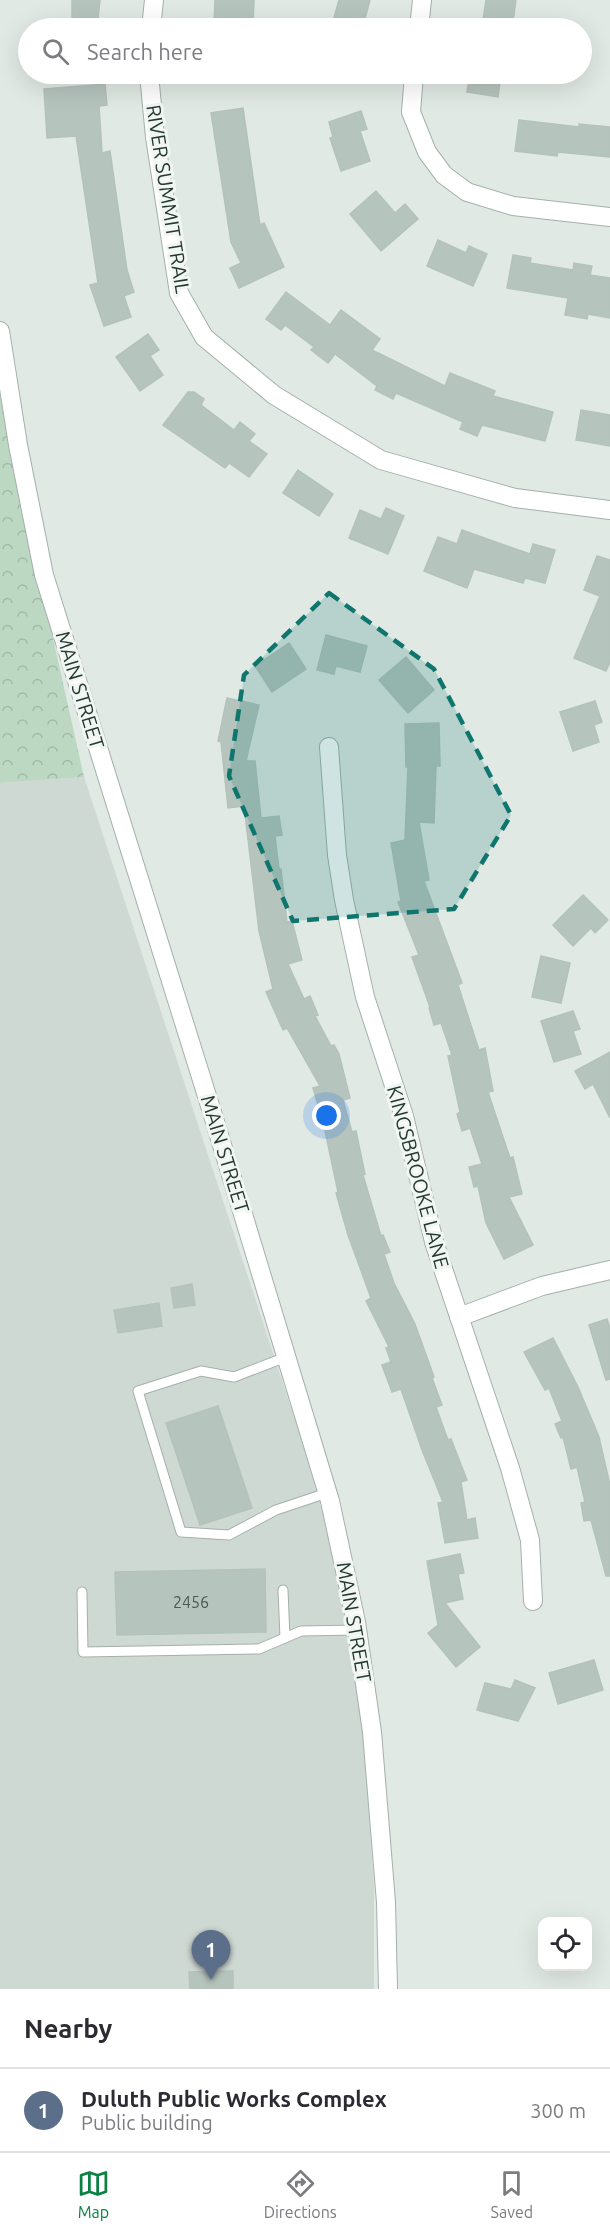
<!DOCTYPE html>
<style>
:root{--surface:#fff;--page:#f7f7f7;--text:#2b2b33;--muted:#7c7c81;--line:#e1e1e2;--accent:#0b8043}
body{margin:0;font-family:Ubuntu,sans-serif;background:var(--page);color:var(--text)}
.controls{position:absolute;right:18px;bottom:18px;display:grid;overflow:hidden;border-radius:12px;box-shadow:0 6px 24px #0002}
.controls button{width:54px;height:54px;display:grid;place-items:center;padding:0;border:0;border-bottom:2px solid var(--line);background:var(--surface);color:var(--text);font:30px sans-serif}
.you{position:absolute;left:327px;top:1116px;width:21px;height:21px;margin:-15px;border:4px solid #fff;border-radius:50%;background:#1a73e8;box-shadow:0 0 0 9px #1a73e833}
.badge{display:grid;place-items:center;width:39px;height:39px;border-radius:50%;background:var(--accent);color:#fff;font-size:20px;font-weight:700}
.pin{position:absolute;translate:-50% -50px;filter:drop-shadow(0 2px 3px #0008)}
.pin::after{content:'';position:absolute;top:32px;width:21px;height:18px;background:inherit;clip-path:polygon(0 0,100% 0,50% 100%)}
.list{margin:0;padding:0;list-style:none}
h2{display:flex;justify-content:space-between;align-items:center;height:78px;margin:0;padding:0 24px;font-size:26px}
h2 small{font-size:20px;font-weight:400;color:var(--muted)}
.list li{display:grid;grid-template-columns:39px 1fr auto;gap:18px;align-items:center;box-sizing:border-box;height:84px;padding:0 24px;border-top:2px solid var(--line)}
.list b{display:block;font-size:22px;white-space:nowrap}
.list p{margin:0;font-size:20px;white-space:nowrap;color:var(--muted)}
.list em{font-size:20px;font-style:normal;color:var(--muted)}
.icon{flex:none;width:33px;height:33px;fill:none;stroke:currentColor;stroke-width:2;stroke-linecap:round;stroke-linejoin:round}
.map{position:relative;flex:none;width:610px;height:1989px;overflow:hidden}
.search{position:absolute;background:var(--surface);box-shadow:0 6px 24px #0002;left:18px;right:18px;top:18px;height:66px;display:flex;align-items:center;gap:15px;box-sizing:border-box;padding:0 21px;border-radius:33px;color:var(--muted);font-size:22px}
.sheet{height:162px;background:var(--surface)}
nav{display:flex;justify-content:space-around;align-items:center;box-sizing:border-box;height:84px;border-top:2px solid var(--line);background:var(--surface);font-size:16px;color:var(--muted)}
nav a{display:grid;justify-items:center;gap:3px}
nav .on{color:var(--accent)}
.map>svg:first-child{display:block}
.built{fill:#cfd9d4}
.forest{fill:url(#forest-crowns)}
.building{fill:#b6c4be;stroke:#b4c2bc;stroke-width:1.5}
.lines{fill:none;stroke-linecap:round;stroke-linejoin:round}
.service-casing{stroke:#a4b0ab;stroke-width:11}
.minor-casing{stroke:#a4b0ab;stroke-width:20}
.tertiary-casing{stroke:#a4b0ab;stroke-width:20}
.service{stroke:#fff;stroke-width:9}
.minor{stroke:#fff;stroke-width:18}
.tertiary{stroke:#fff;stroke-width:18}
.marked{fill:#0f766e;fill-opacity:0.2;stroke:#0f766e;stroke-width:4.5;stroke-dasharray:12 8;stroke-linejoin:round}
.labels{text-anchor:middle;stroke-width:6;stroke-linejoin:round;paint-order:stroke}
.number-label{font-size:16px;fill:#485b54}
.street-label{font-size:20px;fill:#233831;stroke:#f1f6f3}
</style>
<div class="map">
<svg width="610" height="1989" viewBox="0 0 610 1989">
<defs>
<pattern id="forest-crowns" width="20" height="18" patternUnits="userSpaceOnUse" patternTransform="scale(1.5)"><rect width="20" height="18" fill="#bcd8c2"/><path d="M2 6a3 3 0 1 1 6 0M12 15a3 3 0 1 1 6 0" fill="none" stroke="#a1baa7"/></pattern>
</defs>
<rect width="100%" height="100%" fill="#e1e9e5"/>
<path class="built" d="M84,777L298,1429L355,1623L374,1886V1989H0V783Z"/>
<path class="forest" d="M0,320L34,553L84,777L0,783Z"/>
<g class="building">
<path d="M72,0H100L97,28H72Z"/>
<path d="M215,0H254L253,24L214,23Z"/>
<path d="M339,0H370L363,26L334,18Z"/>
<path d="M486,0H516L512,28L482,27Z"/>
<path d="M470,74H501L498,97L467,92Z"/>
<path d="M105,84L107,105L99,106L102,153L110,151L127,270L134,292L124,296L131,317L104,326L90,285L98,283L76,136L47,138L44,89Z"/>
<path d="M243,108L260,225L264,223L284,267L239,288L230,268L241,263L231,242L211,113Z"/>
<path d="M361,111L367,129L360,131L370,161L341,171L330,138L333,137L329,122Z"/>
<path d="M519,120L579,127V124L610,127V157L558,152L557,156L515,151Z"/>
<path d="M376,191L395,213L405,204L418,219L381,251L350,214Z"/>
<path d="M438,240L466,253L469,246L487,254L473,286L427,266Z"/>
<path d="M513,255L531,258L530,263L573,270L574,263L592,266L590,275L610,278V318L588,314L587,319L565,315L568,298L507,288Z"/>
<path d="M286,292L330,325L341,310L380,339L372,350L445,386L450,373L495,391L493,396L553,412L545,441L482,425L477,436L460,429L463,422L396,393L393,399L375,390L377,386L335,354L328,363L311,350L314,347L285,325L281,330L266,319Z"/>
<path d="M148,334L159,350L150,356L163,375L140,391L116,357Z"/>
<path d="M188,392H194L204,399L201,405L234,430L240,422L255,434L249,441L267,454L249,477L229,463L225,468L163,425Z"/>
<path d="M581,410L610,415V446L576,440Z"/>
<path d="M298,470L333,494L319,516L283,493Z"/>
<path d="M386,508L404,516L388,554L349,538L360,510L381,519Z"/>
<path d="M462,530L530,554L533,544L555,550L545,583L525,578L523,583L474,569L467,588L424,571L438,537L457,544Z"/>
<path d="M597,556L610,560V662L606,671L574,658L600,596L584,590Z"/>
<path d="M326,635L367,646L360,672L336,666L334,674L317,670Z"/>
<path d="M289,643L306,669L272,692L255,666Z"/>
<path d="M406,657L434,690L408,713L379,680Z"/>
<path d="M227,698L259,705L246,761H255L261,818L279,816L282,835L275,836L279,869H281L287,922L292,921L302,960L288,964L304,999L310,996L318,1015L315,1016L331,1046L334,1045L339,1054L350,1098L343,1100L352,1132L356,1131L365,1174L363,1175L381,1236L383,1235L390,1252L384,1254L394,1283L415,1324L434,1377L432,1378L442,1405L436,1407L448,1440L451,1439L467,1480L461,1482L467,1520L475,1518L478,1538L445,1543L438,1503L443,1502L422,1450L401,1389L392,1392L382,1365L391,1362L386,1348L389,1347L366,1301L371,1298L348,1235L336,1193L338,1192L324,1126L313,1088L320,1086L287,1028L283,1030L266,992L273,989L259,931L244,806L228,808L221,742L218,741Z"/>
<path d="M595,701L602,722L594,725L599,742L573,751L560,712Z"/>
<path d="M439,723L440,766H436L434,823L419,822L429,880L424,881L462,983L458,985L479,1050L485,1048L493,1091L488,1092L510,1158L513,1157L522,1194L509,1197L533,1245L504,1259L486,1223L478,1186L474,1187L469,1167L482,1164L470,1128L462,1131L457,1114L460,1112L448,1056L452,1055L441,1023L434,1025L429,1008L430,1007L412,957L419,955L398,902L401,901L391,843L405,840L408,767H406L405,724Z"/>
<path d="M583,895L608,920L595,933L591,928L573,946L553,925Z"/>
<path d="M541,956L570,963L561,1003L532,997Z"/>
<path d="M573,1011L580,1029L573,1031L581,1054L554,1062L541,1021Z"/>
<path d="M610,1052V1118L593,1084L585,1089L575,1071Z"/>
<path d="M192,1284L195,1305L174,1308L171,1288Z"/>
<path d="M159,1303L162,1326L118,1333L114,1310Z"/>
<path d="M607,1319L610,1328V1379L606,1380L589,1325Z"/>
<path d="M553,1338L578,1387L599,1437L610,1485V1576H606L591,1520L584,1521L581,1503L585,1502L577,1467L571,1469L563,1437L561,1438L555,1424L562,1421L549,1388L545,1390L524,1352Z"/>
<path d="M218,1406L252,1508L200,1525L166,1423Z"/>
<path d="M460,1554L464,1573L458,1574L463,1599L445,1603L480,1647L456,1667L428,1633L438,1625L427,1561Z"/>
<path d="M265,1569L266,1632L117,1635L115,1572Z"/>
<path d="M594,1660L603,1690L558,1704L549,1673Z"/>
<path d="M515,1680L535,1688L518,1721L477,1710L485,1683L511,1689Z"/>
<path d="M233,1971V1989H190L189,1972Z"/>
</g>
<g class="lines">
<defs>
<g id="service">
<path d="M286,1357L234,1377L201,1371L138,1391L181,1532L229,1535L276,1510L327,1493"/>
<path d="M283,1590L285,1638"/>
<path d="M82,1592L83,1652L259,1649L301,1631L357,1630"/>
</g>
<g id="minor">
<path d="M151,28L154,0"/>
<path d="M419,28L422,0"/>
<path d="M149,74L155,137L179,293L204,337L274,395L381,460L515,498L610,510"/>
<path d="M414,74L411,112L427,152L444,175L467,192L513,206L610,217"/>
<path d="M329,747L337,855L344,900L365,997L404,1116L434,1242L510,1468L530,1540L533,1601"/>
<path d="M459,1317L542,1286L610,1270"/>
</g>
<path id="tertiary" d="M0,331L18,445L44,575L212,1112L330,1501L356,1622L372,1732L386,1902L388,1989"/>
</defs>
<use href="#service" class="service-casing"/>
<use href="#minor" class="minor-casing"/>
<use href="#tertiary" class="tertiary-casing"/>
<use href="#service" class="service"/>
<use href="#minor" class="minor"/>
<use href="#tertiary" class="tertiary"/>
</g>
<path class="marked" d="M329,593L434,669L511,815L454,909L293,921L229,776L244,675Z"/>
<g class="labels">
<g class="number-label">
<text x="191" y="1608">2456</text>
</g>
<g class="street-label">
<text transform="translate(168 199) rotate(81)" y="7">RIVER SUMMIT TRAIL</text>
<text transform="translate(80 690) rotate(73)" y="7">MAIN STREET</text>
<text transform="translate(225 1154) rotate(73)" y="7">MAIN STREET</text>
<text transform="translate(418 1177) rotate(75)" y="7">KINGSBROOKE LANE</text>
<text transform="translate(354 1622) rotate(80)" y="7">MAIN STREET</text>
</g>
</g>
</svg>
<div class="controls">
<button><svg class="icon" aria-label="locate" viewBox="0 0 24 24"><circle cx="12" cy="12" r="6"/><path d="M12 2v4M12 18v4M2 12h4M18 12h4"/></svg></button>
</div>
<div class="you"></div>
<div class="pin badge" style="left:211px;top:1980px;background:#5c6f8a">1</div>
<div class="search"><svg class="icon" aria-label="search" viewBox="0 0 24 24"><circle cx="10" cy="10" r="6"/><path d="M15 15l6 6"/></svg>Search here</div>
</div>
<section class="sheet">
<h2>Nearby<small></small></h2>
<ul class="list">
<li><span class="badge" style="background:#5c6f8a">1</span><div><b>Duluth Public Works Complex</b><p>Public building</p></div><em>300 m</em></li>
</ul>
</section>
<nav>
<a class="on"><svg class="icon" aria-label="map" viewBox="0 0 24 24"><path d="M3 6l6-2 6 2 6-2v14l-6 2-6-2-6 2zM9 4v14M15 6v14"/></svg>Map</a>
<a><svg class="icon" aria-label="directions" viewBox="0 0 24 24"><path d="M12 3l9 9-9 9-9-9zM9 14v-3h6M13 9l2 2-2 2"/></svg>Directions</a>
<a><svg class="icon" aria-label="saved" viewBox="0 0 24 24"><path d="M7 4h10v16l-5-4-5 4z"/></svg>Saved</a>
</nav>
